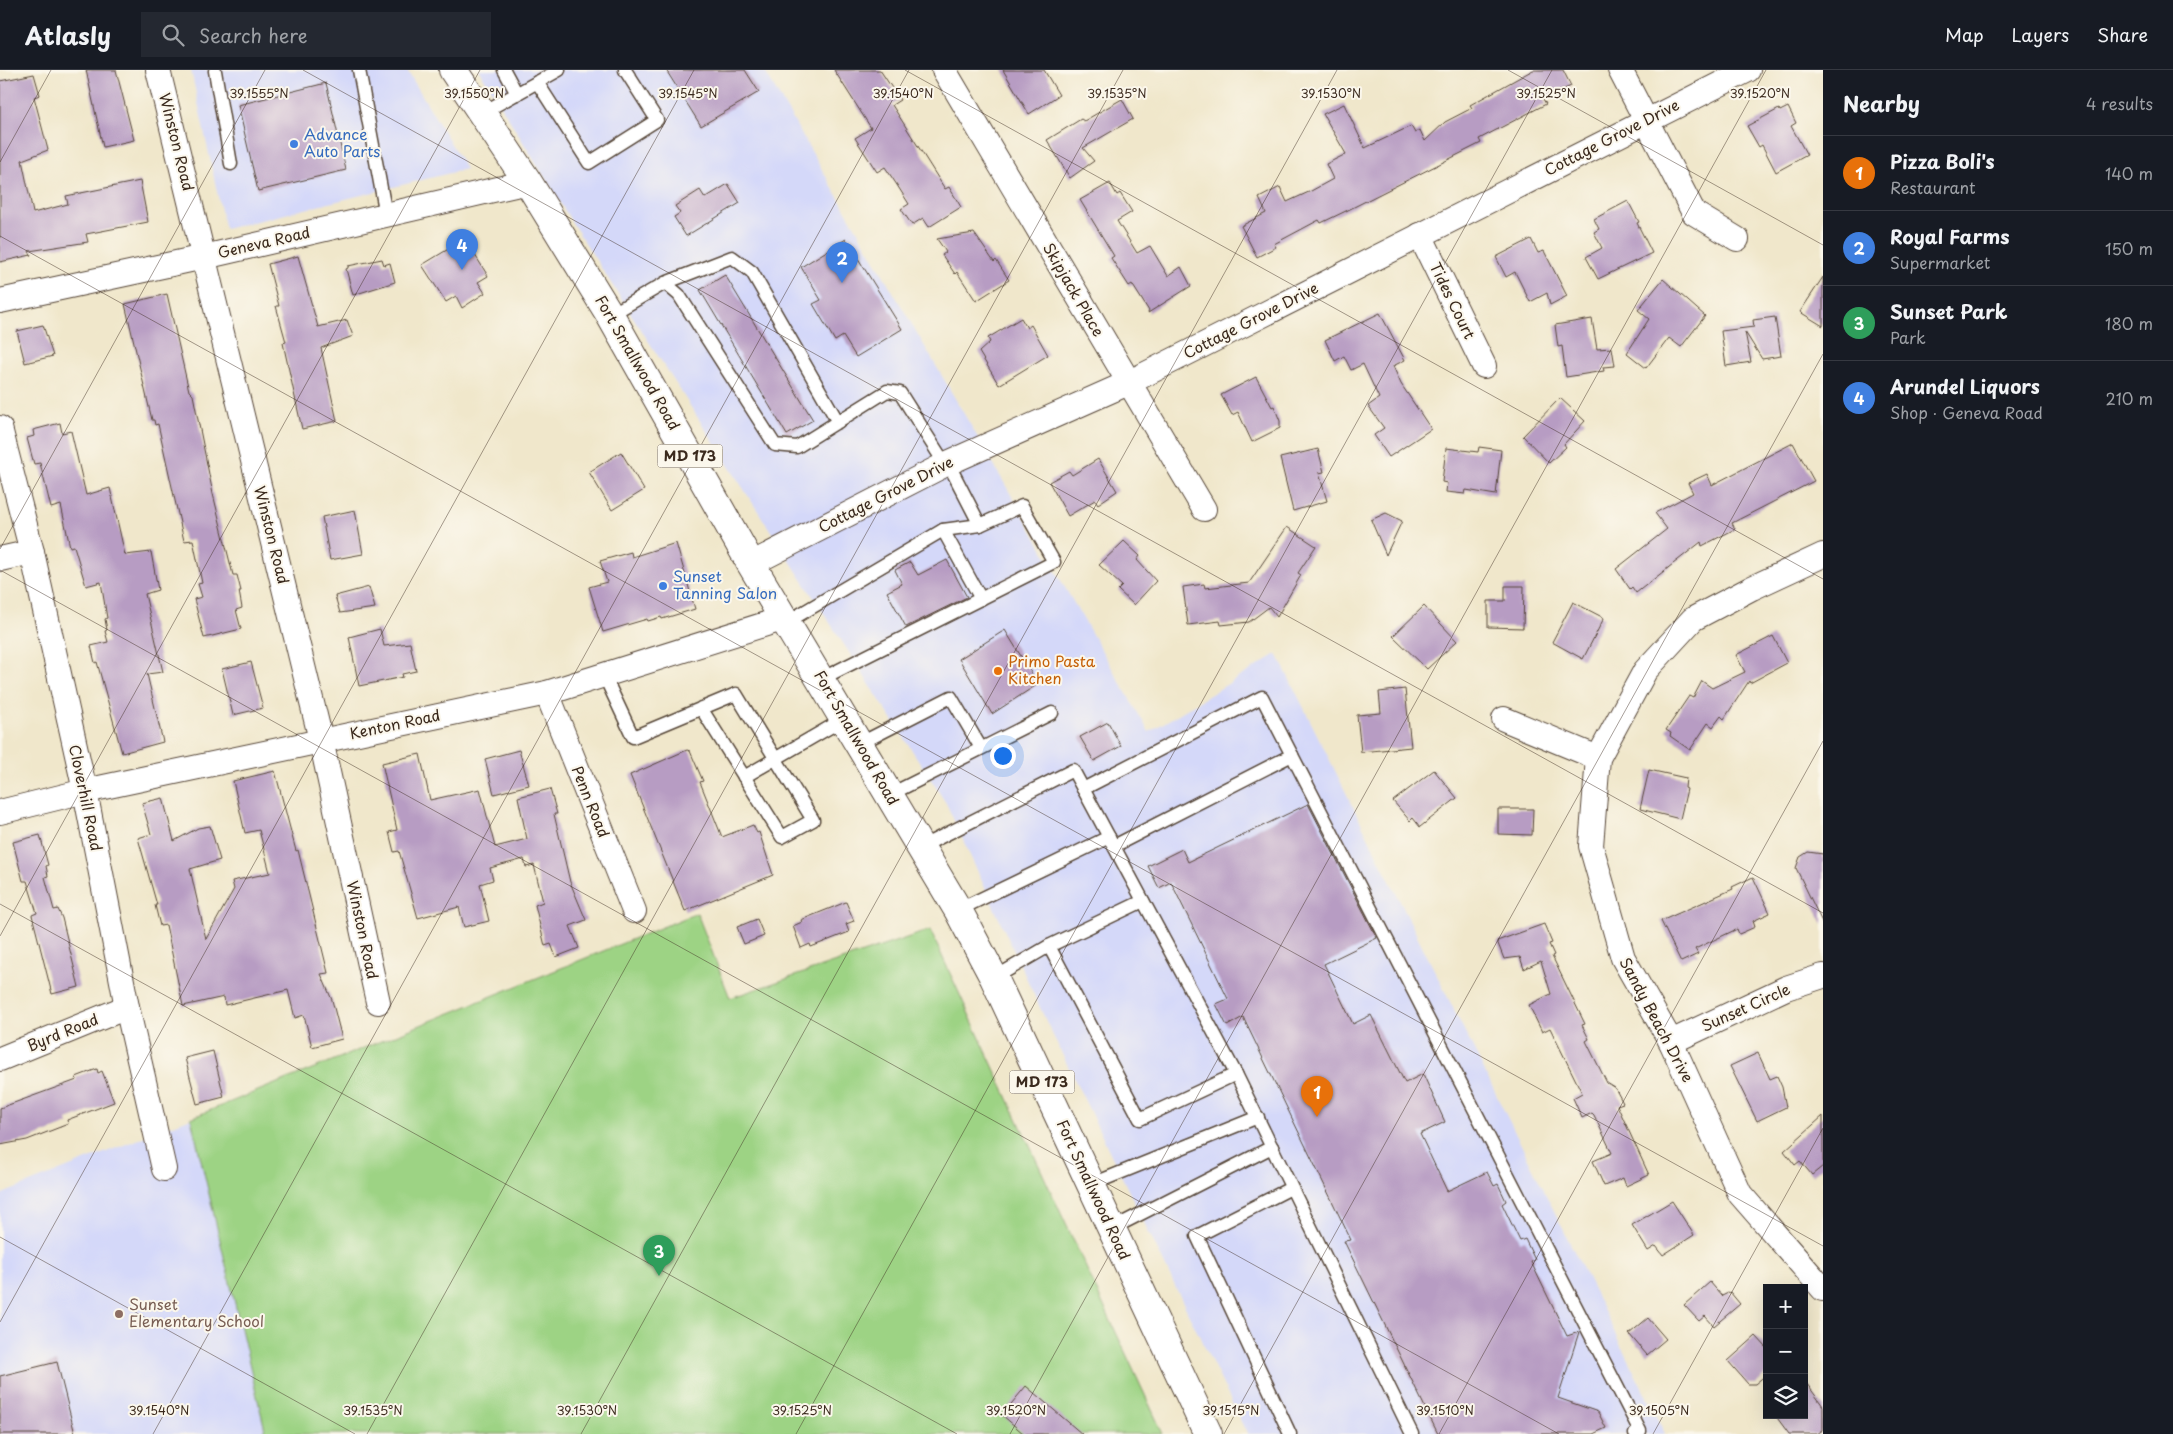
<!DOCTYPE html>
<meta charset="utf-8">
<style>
:root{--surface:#171b24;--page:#242831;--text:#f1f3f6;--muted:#9ea1a6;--line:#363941;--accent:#2563eb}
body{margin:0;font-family:"Playpen Sans",sans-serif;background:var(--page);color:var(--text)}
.controls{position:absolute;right:15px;bottom:15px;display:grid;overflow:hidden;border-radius:0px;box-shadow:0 5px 20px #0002}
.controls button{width:45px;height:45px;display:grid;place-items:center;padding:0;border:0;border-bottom:1px solid var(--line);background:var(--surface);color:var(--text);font:25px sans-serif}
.you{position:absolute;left:1002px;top:685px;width:18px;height:18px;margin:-12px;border:4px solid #fff;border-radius:50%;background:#1a73e8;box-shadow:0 0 0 8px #1a73e833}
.badge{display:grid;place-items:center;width:32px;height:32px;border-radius:50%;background:var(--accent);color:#fff;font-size:16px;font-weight:700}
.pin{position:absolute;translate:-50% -41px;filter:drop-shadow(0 1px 2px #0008)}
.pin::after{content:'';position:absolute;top:26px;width:18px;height:15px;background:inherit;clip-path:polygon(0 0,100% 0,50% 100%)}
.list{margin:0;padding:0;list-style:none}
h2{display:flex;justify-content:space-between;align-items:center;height:65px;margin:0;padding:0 20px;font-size:21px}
h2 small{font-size:16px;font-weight:400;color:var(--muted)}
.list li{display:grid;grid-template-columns:32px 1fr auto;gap:15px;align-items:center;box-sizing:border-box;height:75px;padding:0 20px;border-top:1px solid var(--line)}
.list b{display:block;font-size:19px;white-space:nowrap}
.list p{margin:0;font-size:16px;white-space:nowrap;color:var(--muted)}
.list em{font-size:16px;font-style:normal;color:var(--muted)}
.icon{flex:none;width:28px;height:28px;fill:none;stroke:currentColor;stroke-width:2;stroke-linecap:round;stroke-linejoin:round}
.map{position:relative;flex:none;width:1823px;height:1364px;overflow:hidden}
header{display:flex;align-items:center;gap:30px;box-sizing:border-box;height:70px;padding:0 25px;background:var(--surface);border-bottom:1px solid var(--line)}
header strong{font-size:24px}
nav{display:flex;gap:28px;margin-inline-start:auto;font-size:18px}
.search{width:350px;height:45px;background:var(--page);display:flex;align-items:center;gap:12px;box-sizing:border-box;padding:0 18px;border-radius:0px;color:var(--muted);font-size:19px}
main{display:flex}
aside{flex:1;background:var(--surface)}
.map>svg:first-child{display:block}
.built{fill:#d4d8f9}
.green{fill:#9dd384;stroke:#6c7e51}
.building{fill:#b79cc3}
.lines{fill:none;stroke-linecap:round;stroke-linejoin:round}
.lane-casing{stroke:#564638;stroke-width:15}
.street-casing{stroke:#564638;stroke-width:26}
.primary-casing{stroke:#564638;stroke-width:30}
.lane{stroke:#fff;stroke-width:12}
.street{stroke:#fff;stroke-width:24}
.primary{stroke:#fff;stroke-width:28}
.ticks{fill:none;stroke:#3b2a1e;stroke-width:1;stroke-opacity:0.45}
.shop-dot{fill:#3f7fe0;stroke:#fbf7ec;stroke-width:2}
.food-dot{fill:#e8710a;stroke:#fbf7ec;stroke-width:2}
.education-dot{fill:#8d6e63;stroke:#fbf7ec;stroke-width:2}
.labels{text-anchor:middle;stroke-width:4;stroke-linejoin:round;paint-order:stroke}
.shield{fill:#fbf7ec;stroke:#75685c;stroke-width:1}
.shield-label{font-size:14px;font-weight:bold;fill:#3b2a1e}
.shop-label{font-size:15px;fill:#366cbe;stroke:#fbf7ec;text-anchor:start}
.street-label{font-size:15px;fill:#3b2a1e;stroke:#fbf7ec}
.food-label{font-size:15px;fill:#c56008;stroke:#fbf7ec;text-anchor:start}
.education-label{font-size:15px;fill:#785e54;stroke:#fbf7ec;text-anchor:start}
.ticks-label{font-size:12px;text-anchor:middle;fill:#3b2a1e;stroke:#fbf7ec;stroke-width:4;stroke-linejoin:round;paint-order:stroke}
</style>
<header>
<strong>Atlasly</strong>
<div class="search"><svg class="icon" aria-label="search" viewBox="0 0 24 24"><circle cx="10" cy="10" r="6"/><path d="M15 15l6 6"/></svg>Search here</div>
<nav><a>Map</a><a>Layers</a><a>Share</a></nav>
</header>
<main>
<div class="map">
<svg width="1823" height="1364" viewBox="0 0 1823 1364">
<rect width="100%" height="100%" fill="#fbf7ec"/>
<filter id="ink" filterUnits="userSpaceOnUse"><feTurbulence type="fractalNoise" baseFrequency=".02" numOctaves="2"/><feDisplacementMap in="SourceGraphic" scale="10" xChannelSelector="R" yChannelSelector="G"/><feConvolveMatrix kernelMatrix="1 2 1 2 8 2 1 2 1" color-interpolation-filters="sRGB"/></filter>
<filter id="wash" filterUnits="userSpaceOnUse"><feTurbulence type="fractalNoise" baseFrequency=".0096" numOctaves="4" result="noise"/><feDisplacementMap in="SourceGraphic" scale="20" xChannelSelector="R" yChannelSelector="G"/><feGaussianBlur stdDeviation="1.12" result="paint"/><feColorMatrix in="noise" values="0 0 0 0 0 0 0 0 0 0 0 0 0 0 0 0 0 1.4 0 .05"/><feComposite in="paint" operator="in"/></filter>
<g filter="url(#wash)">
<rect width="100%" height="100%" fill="#f0e7cb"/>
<g class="built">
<path d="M191,0H407L466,99L225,159Z"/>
<path d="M479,0H764L1149,662L1277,584L1665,1364H1247L1047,953L946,733L573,154Z"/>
<path d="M191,1048L266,1364H0V1125Z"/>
</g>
<path class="green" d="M697,843L730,928L930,860L1163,1364H266L191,1048Z"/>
<g id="blocks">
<g class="building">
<path d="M86,0H116L134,70L103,77Z"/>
<path d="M666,0H745L759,22L701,56Z"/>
<path d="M834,0H880L900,30L892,35L945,119L949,117L961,137L929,157L923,148L912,155L901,139L909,134L897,115L885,97L877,102L855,68L871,58Z"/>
<path d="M1003,0H1044L1059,25L1029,44Z"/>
<path d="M1533,0H1563L1571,16L1543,29L1546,34L1479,69L1481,73L1348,140L1321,153L1319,150L1274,174L1276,177L1257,187L1241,156L1266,143L1259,128L1280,117L1287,132L1311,121L1333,109L1326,94L1346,84L1323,44L1344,34L1365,78L1411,56L1415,63L1420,60L1425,71L1445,52L1472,38L1470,35Z"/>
<path d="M34,4L40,25L34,27L48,80L22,90L33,143L68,134L66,126L140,111L148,152L86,164L88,172L29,181L31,185L0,192V11Z"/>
<path d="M326,13L346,100L258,121L238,35Z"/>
<path d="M1122,29L1133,49L1083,78L1094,91L1070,108L1047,70L1081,49L1084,51Z"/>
<path d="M1788,37L1796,53L1791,56L1807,85L1776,102L1762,75L1759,77L1747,56L1779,39L1780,41Z"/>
<path d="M1110,113L1117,125L1120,123L1132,142L1117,151L1137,183L1150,176L1168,206L1181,197L1191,216L1148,243L1149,241L1132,214L1129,216L1111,188L1114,186L1080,130Z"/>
<path d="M728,114L740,133L686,166L674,147L680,143L675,136L700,120L705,128Z"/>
<path d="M1628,131L1639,152L1637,153L1652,183L1598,209L1586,187L1602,178L1594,162L1599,159L1594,149Z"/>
<path d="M974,163L994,192L996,190L1009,210L976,231L957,202L955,204L942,185L946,182L937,169Z"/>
<path d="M465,169L488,206L478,212L485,223L462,238L456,226L446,232L422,195Z"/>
<path d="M846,169L902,259L856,287L843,266L835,271L813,234L821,230L801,197Z"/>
<path d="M1531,169L1538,183L1544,181L1567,226L1550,235L1547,223L1530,232L1515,202L1506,207L1496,187Z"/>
<path d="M298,186L318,257L347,250L353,266L321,278L337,351L302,359L283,273L286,272L276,236H279L268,194Z"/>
<path d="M382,189L384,195L390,193L395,212L353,225L346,199L348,198V196Z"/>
<path d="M725,205L813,350L787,365L700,220Z"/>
<path d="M1823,207V256L1800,242Z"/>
<path d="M1663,209L1705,246L1681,277L1669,268L1646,298L1627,283L1649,249L1638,240Z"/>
<path d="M167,224L189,321L193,325L213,424L233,505H237L241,521H239L242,538L236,540L241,559L204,568L194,529L202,527L198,514L202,513L193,470L184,471L158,354L155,355L154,350H152L125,234Z"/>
<path d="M1380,243L1405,290L1393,296L1401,314L1431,359L1389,387L1374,365L1384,358L1368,336L1379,328L1363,294L1351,300L1344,286L1335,291L1325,270Z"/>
<path d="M1775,247L1781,286L1762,289L1745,262L1751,292L1726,296L1721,261L1754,257L1753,250Z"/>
<path d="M1021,248L1027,258L1031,255L1048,285L999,315L979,282L990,272L988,268Z"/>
<path d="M1592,249L1597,279L1612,278L1615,296L1603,297L1604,301L1566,307L1562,276L1558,277L1555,255Z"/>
<path d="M43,255L53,286L25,293L17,261Z"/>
<path d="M1256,307L1272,337L1274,336L1280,351V358L1252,372L1238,342L1232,345L1221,325Z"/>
<path d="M1560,328L1585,351L1564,374L1566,377L1549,393L1523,366Z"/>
<path d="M60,353L62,363L71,361L86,425L110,418L125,485L151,482L158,520L145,524L163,602L147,604L163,672L122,683L97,592L95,593L91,576L108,572L105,561L107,560L105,549L107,548L101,512L86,516L74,476L70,477L61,435L51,438L40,393L34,394L27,368L34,366L33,360Z"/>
<path d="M1793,373L1814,411L1732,453L1735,459L1702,476L1701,472L1636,523L1632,517L1630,519L1616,499L1667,459L1655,443L1693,423L1688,413L1707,404L1712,415Z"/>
<path d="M1479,377L1501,380L1496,425L1466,420L1465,424L1446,422L1447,413L1442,412L1446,378L1478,382Z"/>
<path d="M1318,379L1324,402L1319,403L1327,431L1293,441L1280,388Z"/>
<path d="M621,382L644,420L612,440L589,402Z"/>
<path d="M1098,389L1117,421L1098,434L1095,430L1068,446L1049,412L1069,401L1072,405Z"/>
<path d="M355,440L363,484L330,490L322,447Z"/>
<path d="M1386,443L1402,451L1386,485L1371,450Z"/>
<path d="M1287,457L1316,476L1298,503L1301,505L1277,547L1269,537L1249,552L1221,555L1220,551L1188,555L1183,517L1204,514L1205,518L1249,513Z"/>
<path d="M1124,471L1140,486L1137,490L1156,511L1134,535L1118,520L1122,516L1099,495Z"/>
<path d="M676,473L695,539L662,549L661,547L648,551L647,549L603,562L589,517L607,512L600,491L631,482L632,487Z"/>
<path d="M947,490L967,527L906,557L887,522L902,514L895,500L910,492L918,505Z"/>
<path d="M1505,516H1524L1523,558L1488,557V531H1505Z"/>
<path d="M369,517L375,538L340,543L335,526Z"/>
<path d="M1573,532L1604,548L1583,589L1552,572Z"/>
<path d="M1424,536L1457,571L1427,599L1393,566Z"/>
<path d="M380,559L384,576L410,573L416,601L402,604L403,607L359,616L349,567Z"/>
<path d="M1005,560L1038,614L992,644L959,589Z"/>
<path d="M1773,566L1787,593L1750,613L1749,611L1724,649L1721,646L1713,657L1708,653L1690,680L1670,666L1671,663L1666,660L1689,626L1693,628L1702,611L1712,618L1745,602L1736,585Z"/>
<path d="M251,592L263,638L233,645L222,599Z"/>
<path d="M1405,619L1411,677L1361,682L1357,645L1381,643L1379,622Z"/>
<path d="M1108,652L1121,676L1094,691L1080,667Z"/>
<path d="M519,680L529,715L494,724L485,689Z"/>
<path d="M687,680L690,681L703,711L700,712L722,767L753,755L757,763L759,762L773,805L685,841L630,705Z"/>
<path d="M420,684L430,730L480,719L495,777L527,769L518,727L550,719L557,744H554L570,812L586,850L570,856L579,878L556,887L551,874L545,876L535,835L543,832L534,795L526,797L524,789L490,798L493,810L480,814L489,851L464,857L459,837L418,848L399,781L394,782L389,762L397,760L382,693Z"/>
<path d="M1434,700L1457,728L1420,757L1413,748L1410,751L1393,731Z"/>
<path d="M1649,700L1686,708L1685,718L1687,719L1680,749L1640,739Z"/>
<path d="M275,701L296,781L298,780L328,903L321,904L332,930L342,969L312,977L304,945L295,948L288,920L225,935L224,927L183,936L166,855L160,856L155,835H157L138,768L151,764L142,733L163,728L174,771L198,758L210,756L220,790L190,799L206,869L234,819L232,811L270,803L259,760L245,763L233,711Z"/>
<path d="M1308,734L1377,868L1324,894L1353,954L1371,945L1405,1013L1423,1004L1445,1052L1420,1064L1447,1121L1487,1102L1494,1116L1498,1114L1506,1131L1502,1134L1520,1171L1525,1169L1535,1190L1531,1192L1567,1266L1579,1262L1558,1328L1598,1342L1606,1358L1593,1364H1438L1344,1171L1351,1170L1243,947L1227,956L1216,934L1228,929L1171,812L1159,818L1148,796L1182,779L1188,792Z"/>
<path d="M1498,739H1533L1532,765L1498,764Z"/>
<path d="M40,765L48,795L46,796L48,806L45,807L54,840L58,839L62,848L79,917L52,924L32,845L37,843L27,811H23L13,772Z"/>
<path d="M1808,782L1823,784V854L1796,798L1800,787Z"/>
<path d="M1753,807L1770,843L1753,851L1755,857L1739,864L1737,859L1695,879L1698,884L1681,892L1661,851L1733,819L1732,817Z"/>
<path d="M846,832L854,851L846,854L849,862L811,877L810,874L801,878L793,856L802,852L801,850Z"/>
<path d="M757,849L764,866L744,874L737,857Z"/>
<path d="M1544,854L1552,873L1549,874L1554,885L1552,886L1585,954L1582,955L1589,969L1586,971L1607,1013L1615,1018L1623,1033L1617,1035L1649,1105L1626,1116L1623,1108L1604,1116L1593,1091L1612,1083L1594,1045L1592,1043L1582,1048L1573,1028L1582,1023L1550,958L1542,962L1529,935L1551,924L1541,891L1524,899L1520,887L1504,889L1497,871Z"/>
<path d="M213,981L224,1027L197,1034L185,988Z"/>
<path d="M1758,983L1770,1009L1777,1006L1782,1017L1786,1037L1757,1051L1730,996Z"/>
<path d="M97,999L98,1003L102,1001L114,1032L67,1050L68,1054L27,1070L0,1075V1038L77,1010L76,1007Z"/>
<path d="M1823,1046V1096L1812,1105L1800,1091L1795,1095L1784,1081Z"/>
<path d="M1672,1131L1694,1165L1663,1185L1656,1176L1648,1181L1632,1155Z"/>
<path d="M1710,1212L1722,1226L1730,1222L1740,1234L1714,1256L1705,1246L1699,1251L1684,1235Z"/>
<path d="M1648,1248L1666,1269L1647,1285L1629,1264Z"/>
<path d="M1756,1266L1767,1278V1304L1755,1314H1748L1728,1291Z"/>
<path d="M57,1292L75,1364H0V1306Z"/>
<path d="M1804,1310L1823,1336V1360L1817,1364H1789L1775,1345H1804Z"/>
<path d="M1026,1316L1082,1364H1024L1002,1345Z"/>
</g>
</g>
</g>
<g filter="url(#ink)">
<use href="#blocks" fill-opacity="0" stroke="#564638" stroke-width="1"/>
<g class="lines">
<defs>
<g id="lane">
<path d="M359,0L386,145"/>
<path d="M504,0L517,24"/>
<path d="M215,1L231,94"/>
<path d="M537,12L589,93L657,50L625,0"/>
<path d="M482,43L559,0"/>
<path d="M665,213L732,187L752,202L838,352"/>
<path d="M610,245L665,213L679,225L775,375L797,377L887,321L900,323L945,394"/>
<path d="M943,460L981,529"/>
<path d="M787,552L943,460L980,455"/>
<path d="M604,605L633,667L736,624L813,750L782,767L701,638"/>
<path d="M821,609L1054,492L1022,436L980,455L948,393"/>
<path d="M859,674L951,627L981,678"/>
<path d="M744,707L844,649"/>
<path d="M1083,719L1262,627L1640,1361L1635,1364"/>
<path d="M889,725L1052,643"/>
<path d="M1114,776L1292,685"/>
<path d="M919,778L1073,700L1236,1004L1412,1364"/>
<path d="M958,840L1109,767"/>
<path d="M1049,876L1140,1049L1236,1004"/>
<path d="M994,908L1049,876L1143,831"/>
<path d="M1090,1115L1258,1047"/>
<path d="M1111,1159L1272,1077"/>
<path d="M1290,1364L1197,1166L1291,1118"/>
</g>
<g id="street">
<path d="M158,0L321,670L378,932"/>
<path d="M944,0L1204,439"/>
<path d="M1620,0L1694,143L1737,169"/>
<path d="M1420,165L1484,296"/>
<path d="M0,231L204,187L528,112"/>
<path d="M0,358L32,482L85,721L127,937L164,1099"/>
<path d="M1823,485L1752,518L1693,549L1645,601L1598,688L1591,776L1623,888L1671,972L1740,1124L1823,1219"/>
<path d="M0,489L32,482"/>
<path d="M751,494L948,393L1128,313L1748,0"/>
<path d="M547,623L634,841"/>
<path d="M1504,649L1598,688"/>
<path d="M0,742L85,721L547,623L785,548"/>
<path d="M1671,972L1786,918L1823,906"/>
<path d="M0,989L127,937"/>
</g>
<path id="primary" d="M453,0L528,112L610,245L751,494L958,840L994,908L1208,1364"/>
</defs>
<use href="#lane" class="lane-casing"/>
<use href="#street" class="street-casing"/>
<use href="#primary" class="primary-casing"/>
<use href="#lane" class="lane"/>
<use href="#street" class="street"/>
<use href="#primary" class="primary"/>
</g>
</g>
<path class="ticks" d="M303,0L1823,843M905,0L1823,509M1508,0L1823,175M0,92L51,0M0,166L1823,1176M0,479L265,0M0,500L1559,1364M0,834L957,1364M0,866L480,0M0,1167L355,1364M0,1252L694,0M153,1364L909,0M367,1364L1123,0M581,1364L1337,0M796,1364L1552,0M1010,1364L1766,0M1224,1364L1823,284M1439,1364L1823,671M1653,1364L1823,1058"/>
<g class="shop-dot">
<circle cx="294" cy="74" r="5"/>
<circle cx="663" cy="516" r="5"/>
</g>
<circle class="food-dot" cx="998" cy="601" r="5"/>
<circle class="education-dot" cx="119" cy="1244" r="5"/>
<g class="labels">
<g class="shield">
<rect x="657.5" y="374.5" width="65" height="23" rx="4"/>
<rect x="1009.5" y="1000.5" width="65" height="23" rx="4"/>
</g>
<g class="shield-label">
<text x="690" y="391">MD 173</text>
<text x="1042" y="1017">MD 173</text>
</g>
<g class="shop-label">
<text x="304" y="70">Advance<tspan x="304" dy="17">Auto Parts</tspan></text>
<text x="673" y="512">Sunset<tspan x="673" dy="17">Tanning Salon</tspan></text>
</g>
<g class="street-label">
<text transform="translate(1612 68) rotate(-27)" y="5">Cottage Grove Drive</text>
<text transform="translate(176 72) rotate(76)" y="5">Winston Road</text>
<text transform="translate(264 173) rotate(-13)" y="5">Geneva Road</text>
<text transform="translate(1073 220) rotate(60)" y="5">Skipjack Place</text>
<text transform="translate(1452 231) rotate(64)" y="5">Tides Court</text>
<text transform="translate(1251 251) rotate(-27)" y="5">Cottage Grove Drive</text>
<text transform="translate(637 293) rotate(60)" y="5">Fort Smallwood Road</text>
<text transform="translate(886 425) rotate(-27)" y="5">Cottage Grove Drive</text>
<text transform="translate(271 465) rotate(76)" y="5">Winston Road</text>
<text transform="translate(395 655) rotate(-12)" y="5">Kenton Road</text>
<text transform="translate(856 668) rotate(60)" y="5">Fort Smallwood Road</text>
<text transform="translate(85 728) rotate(78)" y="5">Cloverhill Road</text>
<text transform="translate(590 732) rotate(68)" y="5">Penn Road</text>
<text transform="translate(362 860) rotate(78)" y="5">Winston Road</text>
<text transform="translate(1746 938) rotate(-24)" y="5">Sunset Circle</text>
<text transform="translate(1656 950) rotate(62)" y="5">Sandy Beach Drive</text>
<text transform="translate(63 963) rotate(-22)" y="5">Byrd Road</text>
<text transform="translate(1093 1120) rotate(65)" y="5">Fort Smallwood Road</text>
</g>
<g class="food-label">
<text x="1008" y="597">Primo Pasta<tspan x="1008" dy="17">Kitchen</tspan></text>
</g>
<g class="education-label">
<text x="129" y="1240">Sunset<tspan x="129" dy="17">Elementary School</tspan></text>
</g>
</g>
<g class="ticks-label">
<text x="1331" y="28">39.1530°N</text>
<text x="1760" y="28">39.1520°N</text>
<text x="259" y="28">39.1555°N</text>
<text x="474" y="28">39.1550°N</text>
<text x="688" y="28">39.1545°N</text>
<text x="903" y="28">39.1540°N</text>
<text x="1117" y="28">39.1535°N</text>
<text x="1546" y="28">39.1525°N</text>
<text x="159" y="1345">39.1540°N</text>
<text x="373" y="1345">39.1535°N</text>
<text x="587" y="1345">39.1530°N</text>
<text x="802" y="1345">39.1525°N</text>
<text x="1016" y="1345">39.1520°N</text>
<text x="1231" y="1345">39.1515°N</text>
<text x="1445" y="1345">39.1510°N</text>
<text x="1659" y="1345">39.1505°N</text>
</g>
</svg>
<div class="controls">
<button>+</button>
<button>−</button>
<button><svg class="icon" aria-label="layers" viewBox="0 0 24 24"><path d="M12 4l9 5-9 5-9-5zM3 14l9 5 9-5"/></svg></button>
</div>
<div class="you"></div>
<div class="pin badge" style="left:1317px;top:1047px;background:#e8710a">1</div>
<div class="pin badge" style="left:842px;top:213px;background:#3f7fe0">2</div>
<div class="pin badge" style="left:659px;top:1206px;background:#2e9e5b">3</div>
<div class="pin badge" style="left:462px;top:200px;background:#3f7fe0">4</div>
</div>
<aside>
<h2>Nearby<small>4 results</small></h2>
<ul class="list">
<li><span class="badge" style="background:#e8710a">1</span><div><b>Pizza Boli's</b><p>Restaurant</p></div><em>140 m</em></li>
<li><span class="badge" style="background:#3f7fe0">2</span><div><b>Royal Farms</b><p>Supermarket</p></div><em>150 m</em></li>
<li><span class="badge" style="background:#2e9e5b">3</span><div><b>Sunset Park</b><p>Park</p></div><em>180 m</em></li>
<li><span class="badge" style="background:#3f7fe0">4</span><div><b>Arundel Liquors</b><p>Shop · Geneva Road</p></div><em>210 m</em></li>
</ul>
</aside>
</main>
